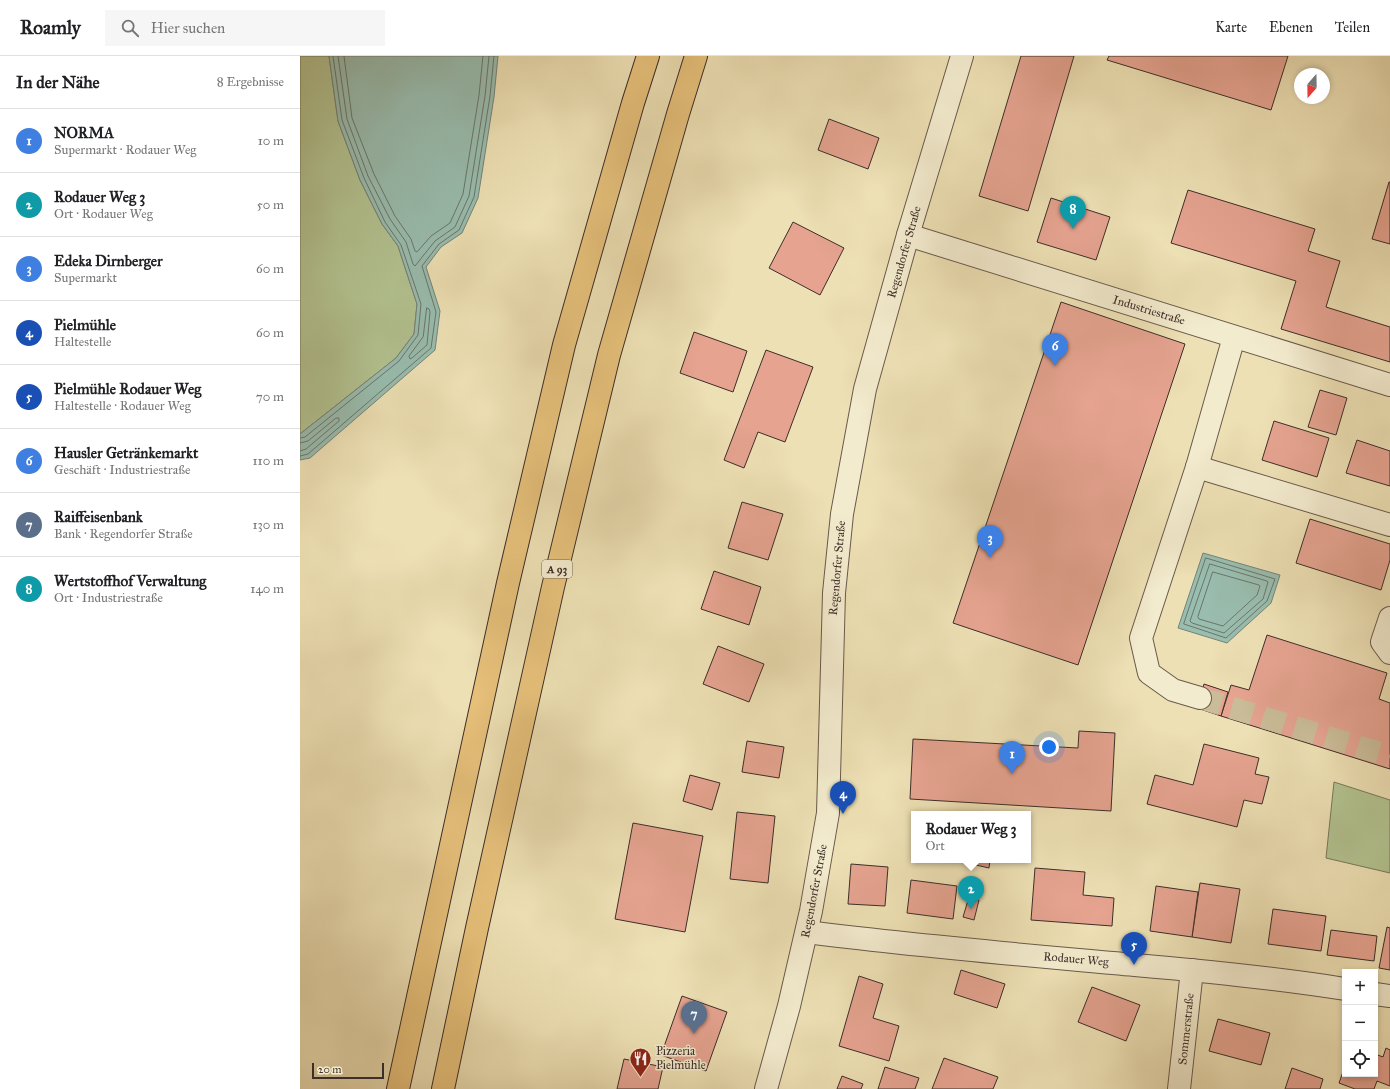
<!DOCTYPE html>
<html lang="de">
<meta charset="utf-8">
<style>
:root{--surface:#fff;--page:#f6f6f6;--text:#202124;--muted:#757577;--line:#e0e0e0;--accent:#8f2418}
body{margin:0;font-family:"IM FELL Great Primer",serif;background:var(--page);color:var(--text)}
.controls{position:absolute;right:12px;bottom:12px;display:grid;overflow:hidden;border-radius:0px;box-shadow:0 2px 6px #0003}
.controls button{width:36px;height:36px;display:grid;place-items:center;padding:0;border:0;border-bottom:1px solid var(--line);background:var(--surface);color:var(--text);font:20px sans-serif}
.compass{position:absolute;left:994px;top:12px;width:36px;height:36px;border-radius:50%;background:var(--surface);box-shadow:0 2px 6px #0003;rotate:200deg}
.scale{position:absolute;left:12px;bottom:10px;width:72px;box-sizing:border-box;padding-left:4px;border:2px solid #3d2e29;border-top:0;font-size:11px;line-height:14px;white-space:nowrap;color:#3d2e29;-webkit-text-stroke:3px #f3ebce;paint-order:stroke}
.you{position:absolute;left:749px;top:691px;width:14px;height:14px;margin:-10px;border:3px solid #fff;border-radius:50%;background:#1a73e8;box-shadow:0 0 0 6px #1a73e833}
.badge{display:grid;place-items:center;width:26px;height:26px;border-radius:50%;background:var(--accent);color:#fff;font-size:13px;font-weight:700}
.pin{position:absolute;translate:-50% -33px;filter:drop-shadow(0 1px 2px #0008)}
.pin::after{content:'';position:absolute;top:21px;width:14px;height:12px;background:inherit;clip-path:polygon(0 0,100% 0,50% 100%)}
.popup{position:absolute;left:611px;top:755px;width:120px;height:52px;box-sizing:border-box;display:grid;place-content:center;border-radius:0px;background:var(--surface);filter:drop-shadow(0 1px 3px #0005);font-size:13px;white-space:nowrap;color:var(--muted)}
.popup b{font-size:15px;color:var(--text)}
.popup::after{content:'';position:absolute;left:50%;top:100%;margin-left:-8px;border:8px solid transparent;border-top-color:var(--surface)}
.list{margin:0;padding:0;list-style:none}
h2{display:flex;justify-content:space-between;align-items:center;height:52px;margin:0;padding:0 16px;font-size:17px}
h2 small{font-size:13px;font-weight:400;color:var(--muted)}
.list li{display:grid;grid-template-columns:26px 1fr auto;gap:12px;align-items:center;box-sizing:border-box;height:64px;padding:0 16px;border-top:1px solid var(--line)}
.list b{display:block;font-size:15px;white-space:nowrap}
.list p{margin:0;font-size:13px;white-space:nowrap;color:var(--muted)}
.list em{font-size:13px;font-style:normal;color:var(--muted)}
.icon{flex:none;width:22px;height:22px;fill:none;stroke:currentColor;stroke-width:2;stroke-linecap:round;stroke-linejoin:round}
.map{position:relative;flex:none;width:1090px;height:1033px;overflow:hidden}
header{display:flex;align-items:center;gap:24px;box-sizing:border-box;height:56px;padding:0 20px;background:var(--surface);border-bottom:1px solid var(--line)}
header strong{font-size:19px}
nav{display:flex;gap:22px;margin-inline-start:auto;font-size:14px}
.search{width:280px;height:36px;background:var(--page);display:flex;align-items:center;gap:10px;box-sizing:border-box;padding:0 14px;border-radius:0px;color:var(--muted);font-size:15px}
main{display:flex}
aside{flex:1;background:var(--surface)}
.map>svg:first-child{display:block}
.green{fill:#b3c391;stroke:#78785d}
.water{fill:#99bdaf;stroke:#748479}
.lines{fill:none;stroke-linecap:round;stroke-linejoin:round}
.shore{stroke:#6b766c;stroke-width:1}
.building{fill:#e5a390;stroke:#3d2e29}
.minor-tunnel{stroke:#cabc98;stroke-width:22;stroke-dasharray:22 11;stroke-linecap:butt}
.minor-casing{stroke:#695a4c;stroke-width:24}
.highway-casing{stroke:#3d2e29;stroke-width:24}
.minor{stroke:#f3ebce;stroke-width:22}
.highway{stroke:#e6c07a;stroke-width:22}
.labels{text-anchor:middle;stroke-width:3;stroke-linejoin:round;paint-order:stroke}
.shield{fill:#f3ebce;stroke:#74675a;stroke-width:1}
.shield-label{font-size:11px;font-weight:bold;fill:#3d2e29}
.street-label{font-size:12px;fill:#3d2e29;stroke:#f3ebce}
.poi-label{font-size:12px;fill:#3d2e29;stroke:#f3ebce;text-anchor:start}
</style>
<header>
<strong>Roamly</strong>
<div class="search"><svg class="icon" aria-label="search" viewBox="0 0 24 24"><circle cx="10" cy="10" r="6"/><path d="M15 15l6 6"/></svg>Hier suchen</div>
<nav><a>Karte</a><a>Ebenen</a><a>Teilen</a></nav>
</header>
<main>
<aside>
<h2>In der Nähe<small>8 Ergebnisse</small></h2>
<ul class="list">
<li><span class="badge" style="background:#3f7fe0">1</span><div><b>NORMA</b><p>Supermarkt · Rodauer Weg</p></div><em>10 m</em></li>
<li><span class="badge" style="background:#0f9aa8">2</span><div><b>Rodauer Weg 3</b><p>Ort · Rodauer Weg</p></div><em>50 m</em></li>
<li><span class="badge" style="background:#3f7fe0">3</span><div><b>Edeka Dirnberger</b><p>Supermarkt</p></div><em>60 m</em></li>
<li><span class="badge" style="background:#1a4fb4">4</span><div><b>Pielmühle</b><p>Haltestelle</p></div><em>60 m</em></li>
<li><span class="badge" style="background:#1a4fb4">5</span><div><b>Pielmühle Rodauer Weg</b><p>Haltestelle · Rodauer Weg</p></div><em>70 m</em></li>
<li><span class="badge" style="background:#3f7fe0">6</span><div><b>Hausler Getränkemarkt</b><p>Geschäft · Industriestraße</p></div><em>110 m</em></li>
<li><span class="badge" style="background:#5c6f8a">7</span><div><b>Raiffeisenbank</b><p>Bank · Regendorfer Straße</p></div><em>130 m</em></li>
<li><span class="badge" style="background:#0f9aa8">8</span><div><b>Wertstoffhof Verwaltung</b><p>Ort · Industriestraße</p></div><em>140 m</em></li>
</ul>
</aside>
<div class="map">
<svg width="1090" height="1033" viewBox="0 0 1090 1033">
<rect width="100%" height="100%" fill="#ede0b4"/>
<filter id="stains"><feTurbulence type="fractalNoise" baseFrequency=".005" numOctaves="4"/><feColorMatrix values="0 0 0 0 .2 0 0 0 0 .09 0 0 0 0 .02 0 0 0 .5 -.17"/></filter>
<radialGradient id="worn" r=".72"><stop offset=".6" stop-color="#630" stop-opacity="0"/><stop offset="1" stop-color="#630" stop-opacity=".3"/></radialGradient>
<g class="green">
<path d="M0,0H29L38,65L60,124L82,168L98,190L117,248L114,278L96,302L0,378Z"/>
<path d="M1034,726L1090,744V817L1026,802Z"/>
</g>
<g class="water">
<path d="M29,0H198L194,41L178,142L162,177L141,191L126,211L140,255L135,294L10,402L0,404V378L96,302L114,278L117,248L98,190L82,168L60,124L38,65Z"/>
<path d="M903,497L980,519L971,547L927,587L878,572Z"/>
</g>
<g class="lines">
<g class="shore">
<path d="M38,0L47,63L68,120L90,163L106,186L113,208L115,210L135,185L155,171L169,140L185,40L189,0"/>
<path d="M44,0L52,62L74,118L95,160L111,183L115,195L117,196L131,180L150,167L163,138L179,39L183,0"/>
<path d="M127,252L129,253L130,256L127,289L112,302L110,303L109,300L123,281Z"/>
<path d="M0,382L5,381L99,305L118,279L121,248L101,189L85,166L64,122L42,64L33,0"/>
<path d="M0,387L8,385L36,362H39V365L6,393L0,395"/>
<path d="M0,400L8,398L131,292L136,256L122,210L139,188L159,174L174,141L190,40L194,0"/>
<path d="M906,502L975,523L967,545L926,582L884,568Z"/>
<path d="M910,508L967,525L968,526L963,543L924,577L892,567L890,565L909,510Z"/>
<path d="M913,516L959,529L960,530L957,539L923,570L899,563L898,561Z"/>
</g>
</g>
<g class="building">
<path d="M721,0H774L728,155L679,140Z"/>
<path d="M809,0H988L971,54L807,4Z"/>
<path d="M529,63L579,82L568,113L518,94Z"/>
<path d="M1089,126H1090V188L1072,183Z"/>
<path d="M888,134L1015,173L1008,195L1040,205L1026,251L1090,271V306L981,273L996,225L871,187Z"/>
<path d="M751,142L810,161L796,204L737,186Z"/>
<path d="M493,166L544,192L520,239L469,212Z"/>
<path d="M761,246L885,288L778,609L653,567Z"/>
<path d="M394,276L447,295L433,336L380,317Z"/>
<path d="M466,294L513,311L485,386L458,376L444,412L424,404Z"/>
<path d="M1020,334L1047,342L1036,379L1008,371Z"/>
<path d="M974,365L1029,382L1017,421L962,404Z"/>
<path d="M1057,384L1090,395V430L1046,417Z"/>
<path d="M442,446L483,458L468,504L428,492Z"/>
<path d="M1010,463L1090,488V504L1081,534L996,507Z"/>
<path d="M414,515L461,531L449,569L401,553Z"/>
<path d="M967,579L1087,617L1079,643L1090,647V713L921,660L931,629L949,634Z"/>
<path d="M418,590L464,608L449,646L403,628Z"/>
<path d="M904,628L928,636L921,660L897,652Z"/>
<path d="M779,675L815,677L811,755L610,743L613,683L778,692Z"/>
<path d="M447,685L484,691L479,722L442,716Z"/>
<path d="M904,688L959,702L955,718L969,721L962,748L944,744L937,771L847,748L855,719L893,729Z"/>
<path d="M390,719L420,727L412,754L383,745Z"/>
<path d="M437,756L475,760L468,827L430,823Z"/>
<path d="M333,767L403,780L385,876L315,863Z"/>
<path d="M677,804H690L689,812L676,809Z"/>
<path d="M551,808L588,811L585,850L548,848Z"/>
<path d="M735,812L785,816L783,839L814,842L812,870L731,864Z"/>
<path d="M611,824L657,830L653,863L607,857Z"/>
<path d="M900,827L940,833L931,887L892,881Z"/>
<path d="M856,830L898,836L892,881L850,875Z"/>
<path d="M669,841L679,844L674,864L663,861Z"/>
<path d="M973,853L1026,860L1021,895L968,888Z"/>
<path d="M1087,871L1090,872V914L1079,912Z"/>
<path d="M1031,874L1077,880L1074,905L1027,899Z"/>
<path d="M661,914L705,928L697,952L654,938Z"/>
<path d="M559,920L583,928L573,962L599,970L589,1005L539,990Z"/>
<path d="M792,931L840,949L826,985L778,966Z"/>
<path d="M382,940L427,956L406,1015L361,999Z"/>
<path d="M918,963L970,977L961,1009L909,995Z"/>
<path d="M1086,992L1090,994V1030L1077,1025L1074,1033H1055L1039,1027L1045,1010V1018H1075V998L1083,1001Z"/>
<path d="M644,1002L698,1021L693,1033H632Z"/>
<path d="M324,1003L363,1011L358,1033H317Z"/>
<path d="M585,1011L619,1022L615,1033H578Z"/>
<path d="M992,1012L1023,1023L1020,1033H985Z"/>
<path d="M542,1020L563,1028L561,1033H537Z"/>
</g>
<g class="lines">
<path class="minor-tunnel" d="M900,642L1090,700"/>
<defs>
<g id="minor">
<path d="M608,179L1090,329"/>
<path d="M897,411L1090,469"/>
<path d="M1090,562L1082,586L1090,597"/>
<path d="M900,642L873,634L849,617L841,582L897,411L934,281"/>
<path d="M507,876C615,890 725,899 835,909C905,915 975,922 1045,933"/>
<path d="M1075,938L1090,940"/>
<path d="M466,1033L489,950L511,855L528,757L534,537L542,458L565,333L608,179L662,0"/>
<path d="M879,1033L892,914"/>
</g>
<g id="highway">
<path d="M98,1033L208,527L264,289L333,47L348,0"/>
<path d="M143,1033L177,872L253,531L309,299L378,58L396,0"/>
</g>
</defs>
<use href="#minor" class="minor-casing"/>
<use href="#highway" class="highway-casing"/>
<use href="#minor" class="minor"/>
<use href="#highway" class="highway"/>
</g>
<defs>
<symbol id="restaurant-pin" viewBox="-11 -11 22 30"><path d="M0 17L-7.5 6A9.5 9.5 0 1 1 7.5 6Z" fill="#8f2418" stroke="#f3ebce"/><path d="M-5-6h1v4h1v-4h1v4h1v-4h1v5L-1.5 .5V6h-2V.5L-5-1ZM5-6V6H3V1.5H1.5Q1.5-4 5-6Z" fill="#fff"/></symbol>
</defs>
<g fill-rule="evenodd">
<use href="#restaurant-pin" x="328" y="990" width="25" height="34"/>
</g>
<g class="labels">
<rect class="shield" x="242" y="504" width="30" height="18" rx="3"/>
<g class="shield-label">
<text x="257" y="517">A 93</text>
</g>
<g class="street-label">
<text transform="translate(604 196) rotate(-74)" y="4">Regendorfer Straße</text>
<text transform="translate(849 254) rotate(17)" y="4">Industriestraße</text>
<text transform="translate(537 512) rotate(-85)" y="4">Regendorfer Straße</text>
<text transform="translate(514 835) rotate(-79)" y="4">Regendorfer Straße</text>
<text transform="translate(776 903) rotate(5)" y="4">Rodauer Weg</text>
<text transform="translate(886 973) rotate(-84)" y="4">Sommerstraße</text>
</g>
<g class="poi-label">
<text x="356" y="999">Pizzeria<tspan x="356" dy="14">Pielmühle</tspan></text>
</g>
</g>
<rect width="100%" height="100%" filter="url(#stains)"/>
<rect width="100%" height="100%" fill="url(#worn)"/>
</svg>
<div class="controls">
<button>+</button>
<button>−</button>
<button><svg class="icon" aria-label="locate" viewBox="0 0 24 24"><circle cx="12" cy="12" r="6"/><path d="M12 2v4M12 18v4M2 12h4M18 12h4"/></svg></button>
</div>
<svg class="compass" viewBox="-18 -18 36 36"><path d="M0-13l5 13h-10z" fill="#e53935"/><path d="M0 13l5-13h-10z" fill="#757577"/></svg>
<div class="scale">20 m</div>
<div class="you"></div>
<div class="pin badge" style="left:712px;top:718px;background:#3f7fe0">1</div>
<div class="pin badge" style="left:671px;top:853px;background:#0f9aa8">2</div>
<div class="popup"><b>Rodauer Weg 3</b>Ort</div>
<div class="pin badge" style="left:690px;top:502px;background:#3f7fe0">3</div>
<div class="pin badge" style="left:543px;top:758px;background:#1a4fb4">4</div>
<div class="pin badge" style="left:834px;top:909px;background:#1a4fb4">5</div>
<div class="pin badge" style="left:755px;top:310px;background:#3f7fe0">6</div>
<div class="pin badge" style="left:394px;top:978px;background:#5c6f8a">7</div>
<div class="pin badge" style="left:773px;top:173px;background:#0f9aa8">8</div>
</div>
</main>
